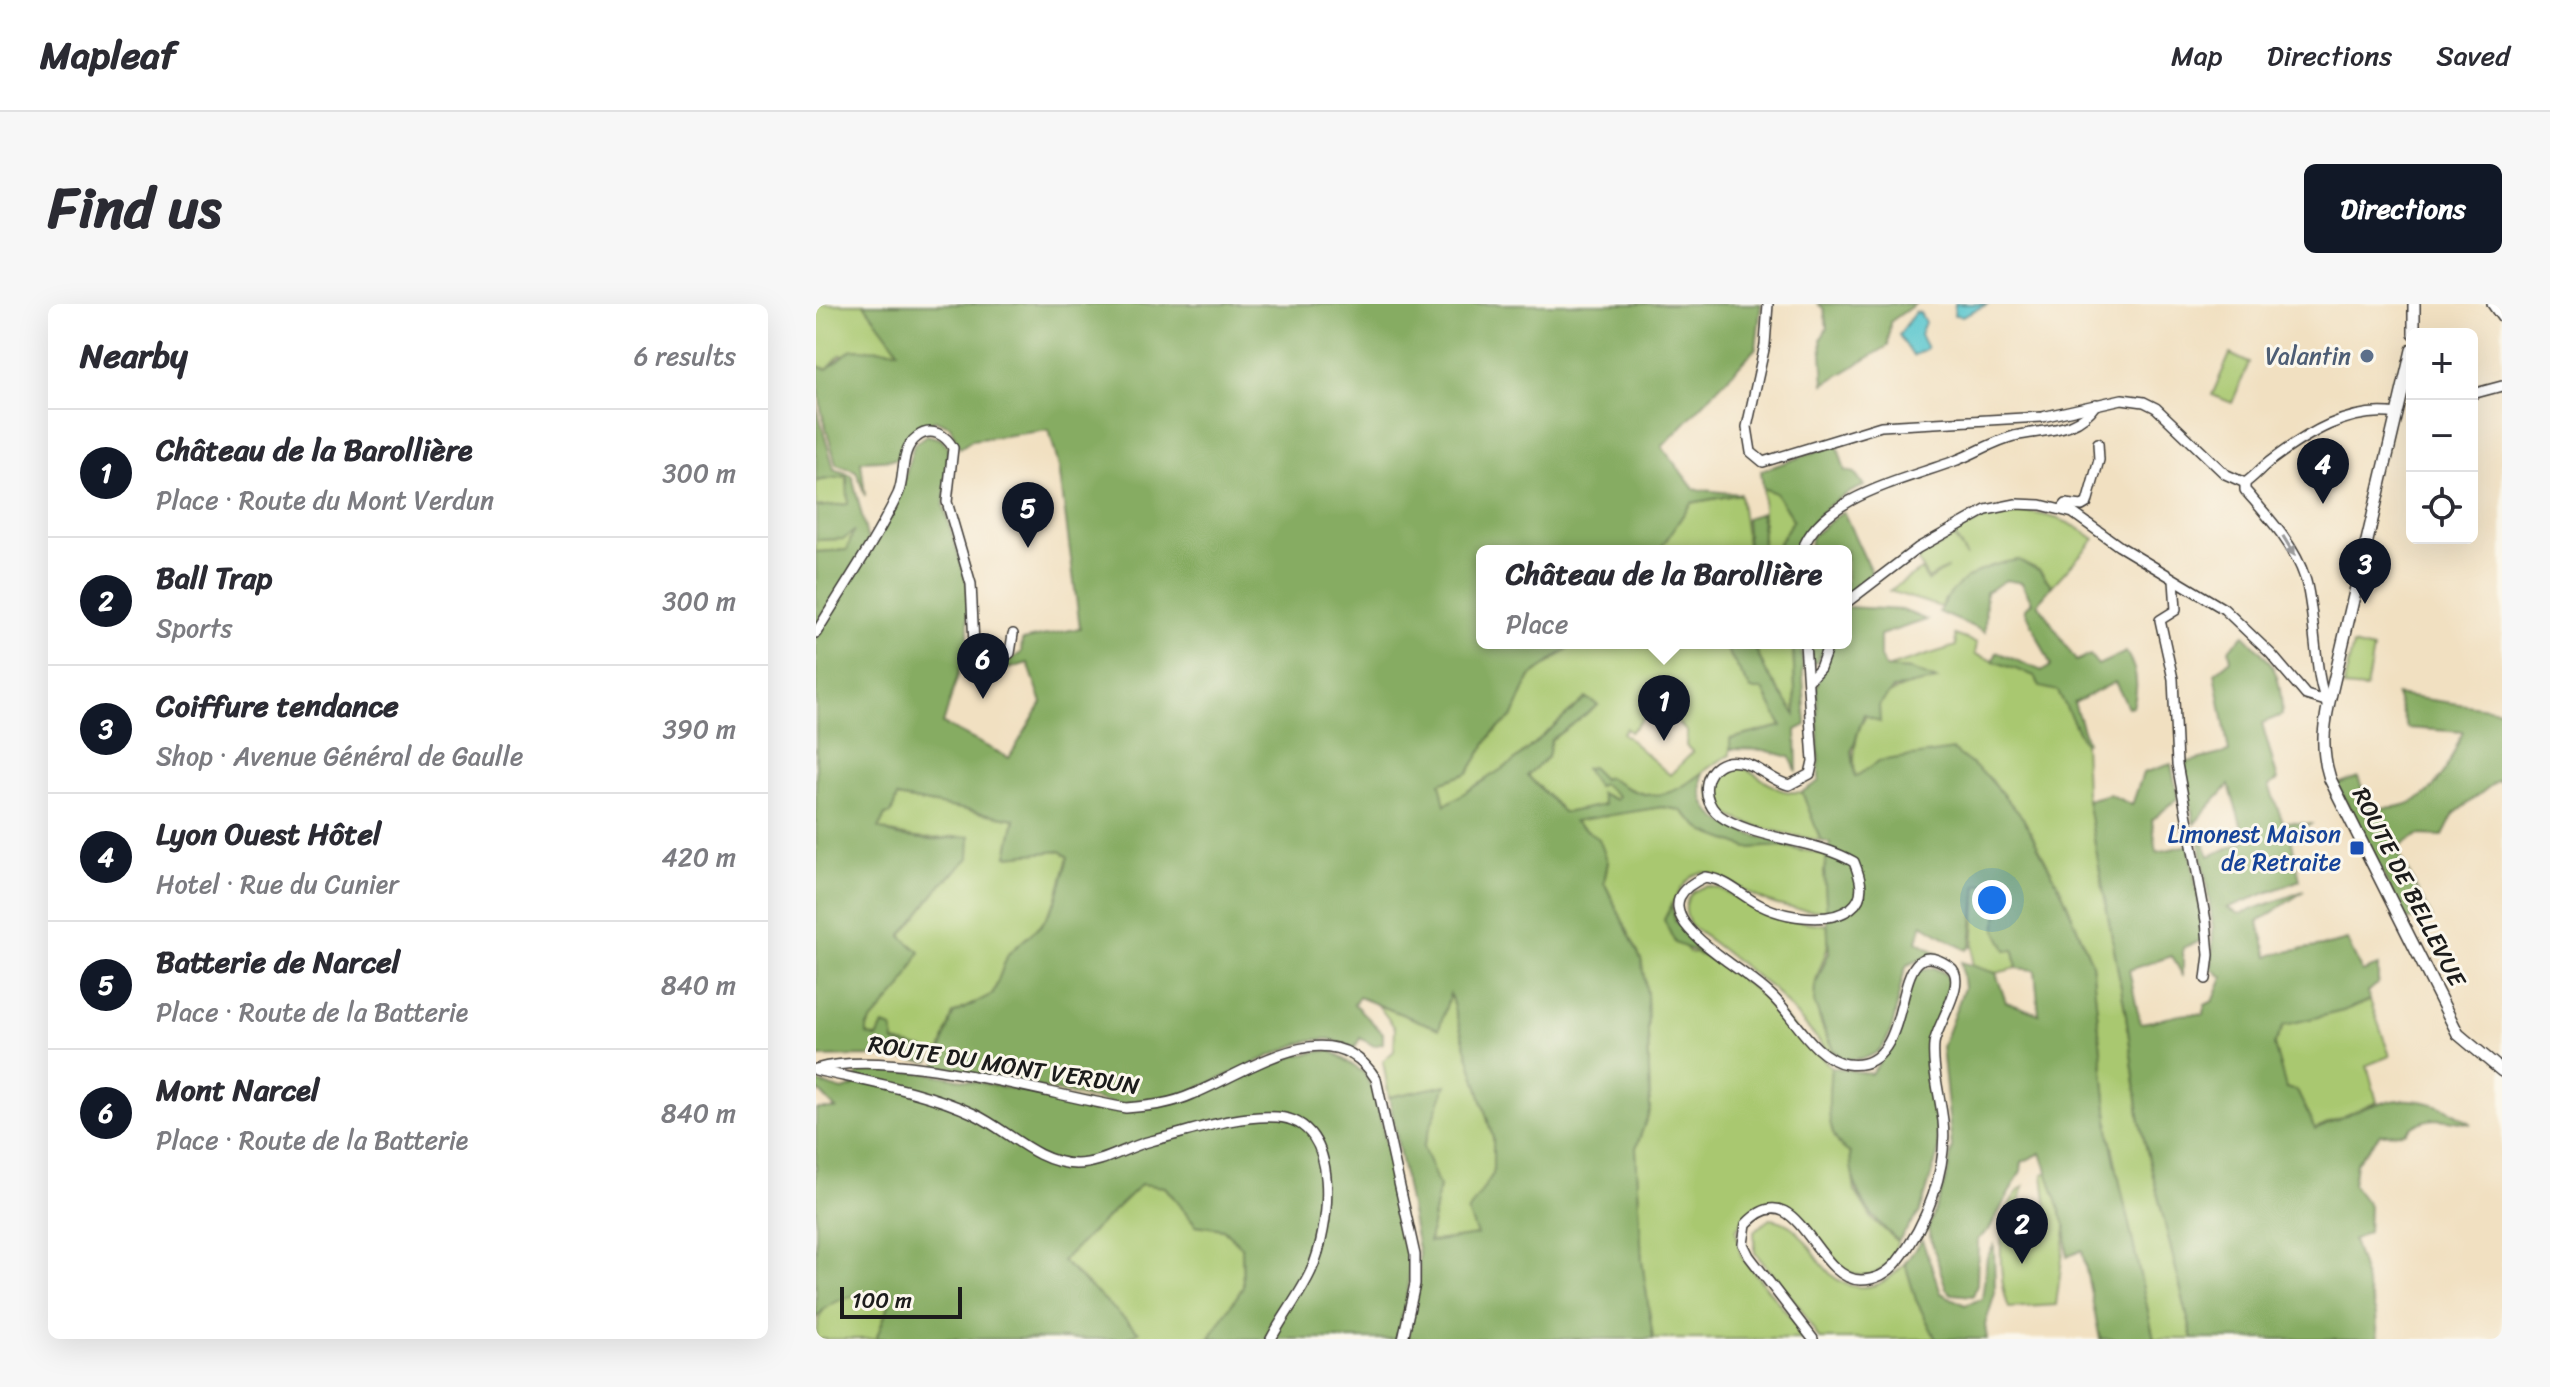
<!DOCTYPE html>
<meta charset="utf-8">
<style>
:root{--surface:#fff;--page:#f7f7f7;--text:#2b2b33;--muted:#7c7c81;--line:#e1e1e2;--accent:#111827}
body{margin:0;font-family:Sriracha,sans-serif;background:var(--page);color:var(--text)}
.controls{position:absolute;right:24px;top:24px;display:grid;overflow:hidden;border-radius:12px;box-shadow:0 8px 32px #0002}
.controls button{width:72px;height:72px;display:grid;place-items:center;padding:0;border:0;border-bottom:2px solid var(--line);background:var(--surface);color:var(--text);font:40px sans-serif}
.scale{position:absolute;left:24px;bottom:20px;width:122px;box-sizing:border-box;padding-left:8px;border:4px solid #1c1c1c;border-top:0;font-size:22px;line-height:28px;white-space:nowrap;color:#1c1c1c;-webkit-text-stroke:6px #fbf7ec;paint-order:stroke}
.you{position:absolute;left:1176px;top:596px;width:28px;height:28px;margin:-20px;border:6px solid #fff;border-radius:50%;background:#1a73e8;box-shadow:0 0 0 12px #1a73e833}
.badge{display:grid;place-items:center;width:52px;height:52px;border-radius:50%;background:var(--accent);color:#fff;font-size:26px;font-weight:700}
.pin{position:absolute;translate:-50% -66px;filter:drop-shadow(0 2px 4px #0008)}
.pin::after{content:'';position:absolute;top:42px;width:28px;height:24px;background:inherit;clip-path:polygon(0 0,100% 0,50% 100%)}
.popup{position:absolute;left:660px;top:241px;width:376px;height:104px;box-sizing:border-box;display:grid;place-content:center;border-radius:12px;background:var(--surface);filter:drop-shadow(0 2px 6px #0005);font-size:26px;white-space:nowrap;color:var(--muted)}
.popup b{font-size:30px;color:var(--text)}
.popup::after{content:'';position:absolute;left:50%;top:100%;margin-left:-16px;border:16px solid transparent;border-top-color:var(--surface)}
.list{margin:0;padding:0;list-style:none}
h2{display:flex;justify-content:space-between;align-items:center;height:104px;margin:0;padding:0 32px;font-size:34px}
h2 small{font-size:26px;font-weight:400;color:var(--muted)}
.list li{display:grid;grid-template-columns:52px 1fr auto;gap:24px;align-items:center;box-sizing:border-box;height:128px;padding:0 32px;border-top:2px solid var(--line)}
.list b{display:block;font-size:30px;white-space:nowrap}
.list p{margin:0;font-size:26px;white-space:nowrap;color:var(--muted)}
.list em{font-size:26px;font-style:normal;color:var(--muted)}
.icon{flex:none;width:44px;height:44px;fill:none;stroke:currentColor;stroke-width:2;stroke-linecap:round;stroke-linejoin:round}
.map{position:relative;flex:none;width:1686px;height:1035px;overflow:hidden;border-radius:12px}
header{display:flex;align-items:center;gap:48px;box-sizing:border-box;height:112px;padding:0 40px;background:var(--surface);border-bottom:2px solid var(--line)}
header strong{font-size:38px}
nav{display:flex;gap:44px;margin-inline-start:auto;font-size:28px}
.intro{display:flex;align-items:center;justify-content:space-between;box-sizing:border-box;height:192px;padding:0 48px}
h1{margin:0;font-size:56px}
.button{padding:20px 36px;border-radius:12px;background:var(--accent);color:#fff;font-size:28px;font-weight:700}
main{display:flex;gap:48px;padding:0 48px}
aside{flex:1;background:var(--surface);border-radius:12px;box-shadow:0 8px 32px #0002}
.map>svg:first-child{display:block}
.green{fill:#a9c870;stroke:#627246;stroke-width:2;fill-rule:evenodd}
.forest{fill:#86ac62;stroke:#51643f;stroke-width:2}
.water{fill:#59c6ce;stroke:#3a7175;stroke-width:2}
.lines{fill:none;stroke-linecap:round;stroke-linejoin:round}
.minor-casing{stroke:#3c3935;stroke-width:12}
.major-casing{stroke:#3c3935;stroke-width:14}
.minor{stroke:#fff;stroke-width:9}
.major{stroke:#fff;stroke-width:11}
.oneway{fill:#999}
.service-dot{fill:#5c6f8a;stroke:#fbf7ec;stroke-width:3}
.transit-dot{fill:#1a4fb4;stroke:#fbf7ec;stroke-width:3}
.labels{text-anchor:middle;stroke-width:6;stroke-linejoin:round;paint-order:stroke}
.service-label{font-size:24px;fill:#4e5e75;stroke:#fbf7ec;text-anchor:end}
.transit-label{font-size:24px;fill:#164399;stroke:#fbf7ec;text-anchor:end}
.street-label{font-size:24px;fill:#1c1c1c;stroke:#fbf7ec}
</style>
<header>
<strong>Mapleaf</strong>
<nav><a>Map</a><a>Directions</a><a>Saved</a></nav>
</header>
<div class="intro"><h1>Find us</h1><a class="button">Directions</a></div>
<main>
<aside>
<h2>Nearby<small>6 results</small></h2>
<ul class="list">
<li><span class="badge">1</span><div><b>Château de la Barollière</b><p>Place · Route du Mont Verdun</p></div><em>300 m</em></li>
<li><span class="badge">2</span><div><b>Ball Trap</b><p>Sports</p></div><em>300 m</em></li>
<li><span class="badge">3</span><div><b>Coiffure tendance</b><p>Shop · Avenue Général de Gaulle</p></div><em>390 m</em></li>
<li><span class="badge">4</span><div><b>Lyon Ouest Hôtel</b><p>Hotel · Rue du Cunier</p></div><em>420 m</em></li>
<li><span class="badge">5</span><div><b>Batterie de Narcel</b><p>Place · Route de la Batterie</p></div><em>840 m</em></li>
<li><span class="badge">6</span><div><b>Mont Narcel</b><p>Place · Route de la Batterie</p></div><em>840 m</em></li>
</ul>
</aside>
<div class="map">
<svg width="1686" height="1035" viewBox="0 0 1686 1035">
<rect width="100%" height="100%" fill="#fbf7ec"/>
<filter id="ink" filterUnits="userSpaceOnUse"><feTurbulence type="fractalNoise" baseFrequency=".0125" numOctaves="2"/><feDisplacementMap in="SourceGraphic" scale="16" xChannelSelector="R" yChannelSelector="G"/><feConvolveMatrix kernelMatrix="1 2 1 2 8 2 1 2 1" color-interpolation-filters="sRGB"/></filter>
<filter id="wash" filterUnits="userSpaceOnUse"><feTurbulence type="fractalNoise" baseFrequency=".006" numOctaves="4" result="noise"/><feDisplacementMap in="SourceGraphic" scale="32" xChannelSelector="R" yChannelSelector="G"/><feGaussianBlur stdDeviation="1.8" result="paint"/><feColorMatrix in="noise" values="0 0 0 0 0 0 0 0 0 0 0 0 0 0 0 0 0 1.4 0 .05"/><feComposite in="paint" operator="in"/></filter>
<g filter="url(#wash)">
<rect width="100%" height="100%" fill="#f1e0c1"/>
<g class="green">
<path d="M0,0H48L83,46L24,51L11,65L3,63L0,57Z"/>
<path d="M1414,50L1433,59L1416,99L1396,91Z"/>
<path d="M31,172L33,200L0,203V177Z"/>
<path d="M947,184L960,189L977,216L958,247H947Z"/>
<path d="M924,190L932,247H843L875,199Z"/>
<path d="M1201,207C1233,210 1253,216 1279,235L1236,282L1223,266L1129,295L1125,303L1073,287L1105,266L1112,277L1132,264L1112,275L1101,255L1138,233L1151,253L1138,230L1170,213Z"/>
<path d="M38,226L32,246L0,248V236L27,235Z"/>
<path d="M1139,331L1161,339L1159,350L1219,372L1242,387L1268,439L1270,489L1310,711L1324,818L1377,1035H1338L1294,834L1276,659L1245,586L1207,514L1171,472L1092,453L1063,457L1039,474C1033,413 1059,385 1119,376L1095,366L1070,364L1140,342Z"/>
<path d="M759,339H907L935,386H947L966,422L914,435V451C862,477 858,514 792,473L787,476L775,463L770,464L781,482L787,480L803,492L800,496L785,490L788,501L748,509L711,471L732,453L735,436L782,401L770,394L697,458L628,502L624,478L652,469L676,430L697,412L713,374ZM834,408L840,412L852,409L871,428L870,442L877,448L854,471L806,429L810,424L814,428Z"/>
<path d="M937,339H977L980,412L950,368Z"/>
<path d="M1537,341L1557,346L1550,385L1527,383Z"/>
<path d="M918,461C947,467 952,491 986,488L1005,537C979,531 883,519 895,479C899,468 908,464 918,461Z"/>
<path d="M81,493L199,515L191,552L245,547L253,553L240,597L226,620L192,650L177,690L137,710L124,749L78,738L76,724L67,721L61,734L50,730C52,711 72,696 86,683L85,633L125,581L140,568L142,532C113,537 90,535 63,524L69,511L75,510Z"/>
<path d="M846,503L864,506L889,528L932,544L966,542L1012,551L1008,566L1012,607C989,606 967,605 945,595C887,567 883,545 848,616L873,648L897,655L950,694L1015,763L1013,797L1034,849L1039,887L1057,916L1082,937C1077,952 1073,964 1057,970C1004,990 977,837 920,926L925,952L992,1035H837L826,957L820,844L834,805L831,690L825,655L788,578L792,558L756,516Z"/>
<path d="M1185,580L1180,625L1198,645L1201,664L1180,669L1156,662L1161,581Z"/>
<path d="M891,582L902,584L961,614L1012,621C1015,651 1003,658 999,682C997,703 1009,736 1022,752L1011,746L958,686L874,621C865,602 870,587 891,582Z"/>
<path d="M634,689L677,834V870L653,908L662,931L613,938L623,882L607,843L629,782L573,793L567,757L578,747L579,724L562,701L623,725Z"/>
<path d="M1554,696L1574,752L1551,761L1561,798L1498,825L1481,787L1470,785L1458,741L1468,721L1527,707Z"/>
<path d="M1232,868L1250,924L1240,1001L1193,1004C1181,973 1179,903 1208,882L1195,927L1197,937L1219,932L1216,921L1226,922L1232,914L1227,870Z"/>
<path d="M325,880L349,883L380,921L407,925L426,943L427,983L393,1035H309L322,1028L246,957Z"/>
<path d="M954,915C998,918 998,983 1046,983C1064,983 1078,972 1089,959L1100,996L1120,1035H1003L983,1002L939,949L938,927Z"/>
<path d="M55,987L78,988L60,1035H0C0,994 22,998 55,987Z"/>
</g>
<g class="forest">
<path d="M48,0H945L940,44L846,143L878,185L924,190L875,199L843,247H666V339H759L713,374L697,412L676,430L652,469L624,479L629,501L697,458L770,394L782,401L735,436L732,453L711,471L748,509L788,501L784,489L800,496L802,492L787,480L781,482L769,465L775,463L787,475L791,473C833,499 849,496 887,469C875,529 945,528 987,547L966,542L932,544L889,528L864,506L846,503L758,517L783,535L792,558L788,578L825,655L831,690L834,805L820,844L826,957L837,1035H592L603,981V950L573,793L630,781L607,843L623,882L613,938L661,931L652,908L677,870V834L634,690L623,725L543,693L538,700L567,729V739L558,742L544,734L539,744L514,735L495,736C432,756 378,797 310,802L120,762L137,710L177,690L192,650L226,620L240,597L252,553L244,547L191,552L199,515L81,493L75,510L69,511L63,524L82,532L114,536L154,532L153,554L125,581L85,632L104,648L86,683L51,722V730L61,734L67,721L76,724L78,738L116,747L114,758L54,752L0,753V334L85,188L98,140L111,131L125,135L132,143L128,202L152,284V338L127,420L193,454L226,399L212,359L169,372L205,349L206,336L264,324L243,163L233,126L156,136L144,144L134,122L119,116L97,134L84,155L45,157L49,192L40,167L20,160L5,105L0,57L3,63L11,65L36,45L82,46Z"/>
<path d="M1002,0H1099L1074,18L1072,42L1008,80L1005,35L1011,24L1008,5Z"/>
<path d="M0,101L18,165L36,171L52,237L0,323V248L31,246L37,228L28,235L0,236V203L32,200L31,172L0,177Z"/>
<path d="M1021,140L1029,167L1039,169L1048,182C1017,194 992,213 984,247H958L977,216L960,189L947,184L945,167Z"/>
<path d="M1027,207L1057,272L1030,296V247H994L995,233Z"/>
<path d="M945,209L947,247H932L930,214Z"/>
<path d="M1202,256L1223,266L1236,282L1222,299L1260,357L1274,351L1282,361L1310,348C1321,365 1323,383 1317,402L1312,403L1299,378L1258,399L1271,438L1268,439L1242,387L1224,383L1219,372L1177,357L1181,348L1226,367L1235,362L1209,305L1216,298L1206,279L1190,276L1170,288L1169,328L1123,308C1137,276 1169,260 1202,256Z"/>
<path d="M1030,303L1086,306L1111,316L1064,331V353L1070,364L1095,366L1121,376L1077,385L1063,401L1064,418L1048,410L1036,446L1039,473L1063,457L1137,446L1171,472L1207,514L1245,586L1276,659L1294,834L1338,1035H1284L1266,946L1251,953L1250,924L1225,849L1206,858L1205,867L1173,926L1162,935L1161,980L1157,992L1136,990L1130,985L1112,925L1131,873L1136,844L1126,743L1148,684L1145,658L1180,669L1190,698L1223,710L1219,666L1201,664L1198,646H1190L1180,625L1185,580L1161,581L1155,642L1150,646L1106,620L1101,637L1121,649L1091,661C1075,696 1087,765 1026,754L1016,744L998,698L999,682L1013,648L1008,566L1014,539L1005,537L986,488L1003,477L1001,382L1010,357L1004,350L1000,359L995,358L993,339H1030Z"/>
<path d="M1428,331C1459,362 1465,367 1466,411L1446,419L1462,476L1453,482L1467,518L1495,520L1475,534L1484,576L1411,604L1424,610L1488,587L1442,618L1452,652C1480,644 1504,645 1531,636L1546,668L1562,662V679L1552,688L1554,696L1527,707L1468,721L1458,741L1470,784L1481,787L1499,825C1557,799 1597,777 1655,820C1629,815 1609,809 1589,829L1564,830L1540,859L1537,881L1553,902L1552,928L1537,936L1560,1011L1562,1035H1377L1324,818L1310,711L1271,496L1293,490L1316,501L1327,469L1355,460L1362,494L1336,516L1341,548L1373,541L1389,635L1367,644V672L1356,652L1313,666L1324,719C1349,717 1362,707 1388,711L1389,701L1397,697L1407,673L1396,665L1397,623L1384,538L1387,537L1393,552L1430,537L1413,481L1378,520L1368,459L1413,448L1399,369L1415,356L1413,345Z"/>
<path d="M907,339H937L950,368L980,411L977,339H985L990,421L980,426L981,468L974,453L948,446L914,445V435L966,422L947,386H935Z"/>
<path d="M1580,391L1686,406V479L1682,476L1638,510L1627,532L1602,531L1580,545L1616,614L1590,616L1521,480L1542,473L1553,502C1562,505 1570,504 1578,503C1622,497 1631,462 1647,428L1591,424Z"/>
<path d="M856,600L859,617L897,655L859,639L848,616Z"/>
<path d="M1118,664L1129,669L1133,679L1112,743L1123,846L1104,908L1082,937C1053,912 1035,889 1034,849C1006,835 1013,790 1015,763L1055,770L1081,734L1095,677L1102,667Z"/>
<path d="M514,746L548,769L560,793L593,952V981L581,1035H393L427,983L426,943L407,925L380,921L349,883L325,880L246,957L323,1028L309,1035H60L78,988C51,987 16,992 0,1014V805H20L0,784V778L27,786L38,782L42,770L35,762L117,770L310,806L375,795L481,751Z"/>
<path d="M1106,936L1125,989L1149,1001L1166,995L1171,953L1178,941L1179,989L1169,1021L1171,1035H1120L1100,996L1089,959Z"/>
</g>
<g class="water">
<path d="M1139,0H1172L1146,12L1138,11Z"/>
<path d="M1099,8L1104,9L1109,18L1104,31L1111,44L1097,52L1083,31Z"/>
</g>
</g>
<g filter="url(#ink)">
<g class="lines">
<defs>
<g id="minor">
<path d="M952,0L949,41L931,123L935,148L947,158L1065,122L1226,113L1306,95L1328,98L1340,104L1409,170L1429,179C1438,173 1445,164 1453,158C1490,130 1534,102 1581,110"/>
<path d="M1676,0L1686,14"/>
<path d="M1656,90L1686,82"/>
<path d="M1429,179V186C1452,213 1478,240 1489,274C1499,302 1499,383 1511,396"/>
<path d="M1246,205L1250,200L1266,202L1271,199L1283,156L1282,139"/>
<path d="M986,247C1004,192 1093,175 1141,156C1160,149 1178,137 1198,132C1229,125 1261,129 1280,100"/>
<path d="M1358,276L1360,306L1344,316L1357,375L1361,460L1390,617L1393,651L1390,675"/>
<path d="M1030,299L1102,244L1170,206L1200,200L1225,201L1257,209L1303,242L1408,305L1455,350L1490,391L1513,398"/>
<path d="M0,329C27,284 59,238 82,190C90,172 83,146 101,133C115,122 130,131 137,144L131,198L155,280L158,340L169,355L183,357L194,349L197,330"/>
<path d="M989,339L997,457L994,470L973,481C955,477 941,460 923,458C888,452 878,498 909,515C948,537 998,535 1038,558C1044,573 1051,592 1035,604C1013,621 967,613 944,601C924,591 912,576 889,573C831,598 880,634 908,655C924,667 941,678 956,692C978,712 998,755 1031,760C1107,771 1068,618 1133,662C1154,676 1120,721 1118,740C1116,766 1124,791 1127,817C1132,864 1111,921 1081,958C1072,969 1059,976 1045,976C998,976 982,865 930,920L927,940L933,952L997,1035"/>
<path d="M993,376L1004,364L1013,339"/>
<path d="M0,765C75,743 229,790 310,804C334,802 355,800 377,790C434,767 516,704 560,775L599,951V980L587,1035"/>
<path d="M0,766C52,778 109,787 158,810C192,826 220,859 260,860C287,860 310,843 335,837C374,828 420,810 461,813C528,817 514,926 495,967C484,991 467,1012 455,1035"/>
</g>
<g id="major">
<path d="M1598,0V30"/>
<path d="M1596,46L1513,398C1507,426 1505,447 1514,475L1642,730L1686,767"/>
</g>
</defs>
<use href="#minor" class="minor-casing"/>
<use href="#major" class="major-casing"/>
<use href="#minor" class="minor"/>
<use href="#major" class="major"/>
</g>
<defs><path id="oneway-solid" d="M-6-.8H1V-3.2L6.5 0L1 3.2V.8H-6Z" transform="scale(2)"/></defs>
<use class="oneway" href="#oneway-solid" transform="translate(1473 242) rotate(59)"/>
</g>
<circle class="service-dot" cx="1551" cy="52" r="8"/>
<rect class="transit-dot" x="1533" y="536" width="16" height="16" rx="4"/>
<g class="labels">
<g class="service-label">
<text x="1535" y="60">Valantin</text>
</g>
<g class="transit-label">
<text x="1525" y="538">Limonest Maison<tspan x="1525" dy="28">de Retraite</tspan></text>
</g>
<g class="street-label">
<text transform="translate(1593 583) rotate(63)" y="8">ROUTE DE BELLEVUE</text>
<text transform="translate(188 761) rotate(9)" y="8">ROUTE DU MONT VERDUN</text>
</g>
</g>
</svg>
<div class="controls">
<button>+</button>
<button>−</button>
<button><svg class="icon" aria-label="locate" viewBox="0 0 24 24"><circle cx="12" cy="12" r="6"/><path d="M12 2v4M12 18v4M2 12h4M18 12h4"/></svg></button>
</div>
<div class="scale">100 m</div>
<div class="you"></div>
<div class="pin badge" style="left:848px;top:437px">1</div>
<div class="popup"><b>Château de la Barollière</b>Place</div>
<div class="pin badge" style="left:1206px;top:960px">2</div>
<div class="pin badge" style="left:1549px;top:300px">3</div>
<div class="pin badge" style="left:1507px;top:200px">4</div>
<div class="pin badge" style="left:212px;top:244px">5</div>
<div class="pin badge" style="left:167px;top:395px">6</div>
</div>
</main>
